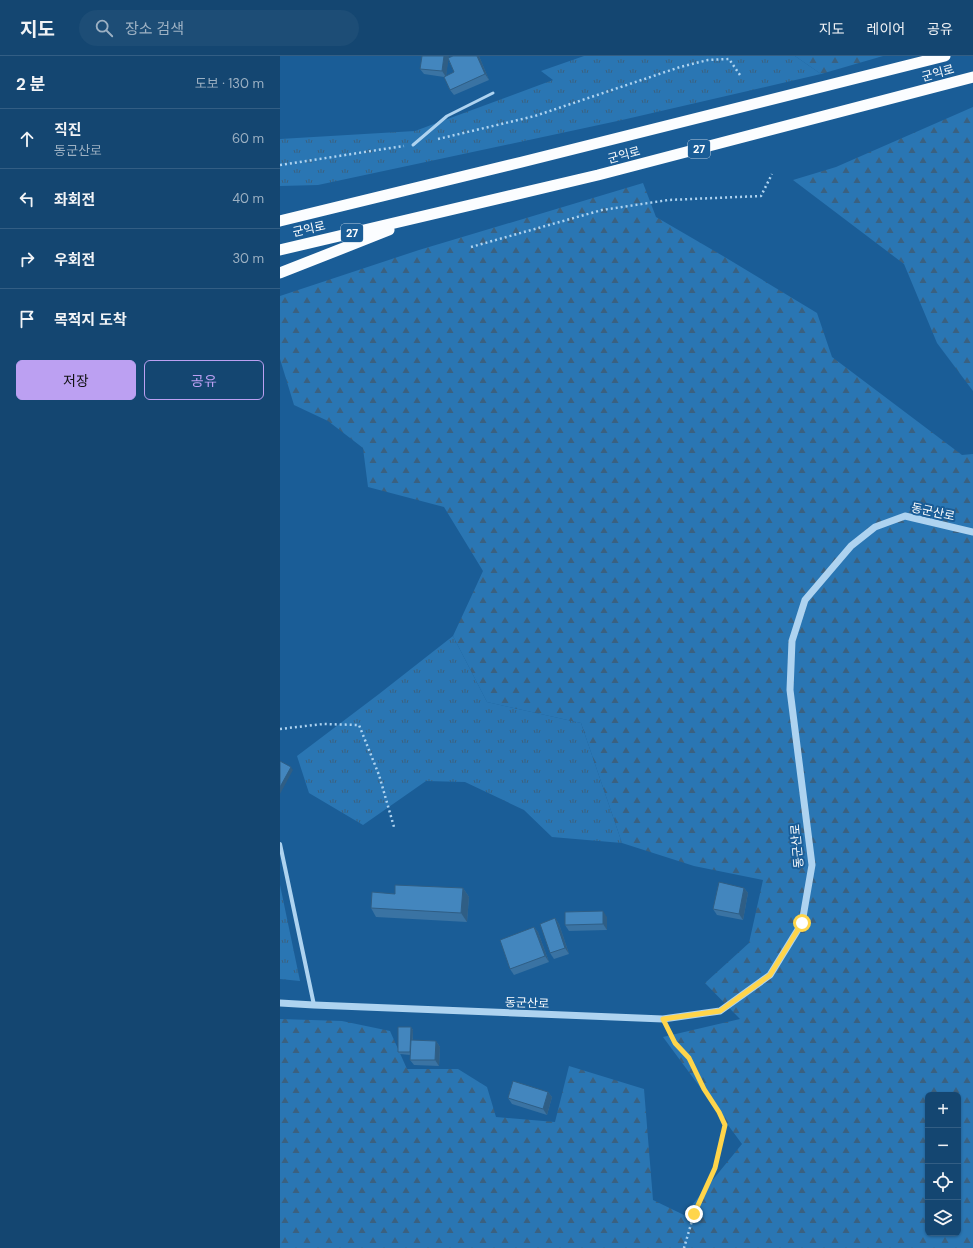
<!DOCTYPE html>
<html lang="ko">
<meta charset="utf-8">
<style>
:root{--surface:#144671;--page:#1d4d76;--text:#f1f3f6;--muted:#9db1c3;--line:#335e84;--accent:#bca0f2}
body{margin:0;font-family:"DM Sans","Noto Sans KR",sans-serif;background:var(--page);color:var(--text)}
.controls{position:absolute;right:12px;bottom:12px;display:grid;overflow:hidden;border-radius:6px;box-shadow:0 1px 3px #0004}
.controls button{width:36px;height:36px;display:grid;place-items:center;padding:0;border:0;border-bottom:1px solid var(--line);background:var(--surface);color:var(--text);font:20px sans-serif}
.stop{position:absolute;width:12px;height:12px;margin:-9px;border:3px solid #ffd54a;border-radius:50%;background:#fff}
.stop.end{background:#ffd54a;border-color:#fff;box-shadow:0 1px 4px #0008}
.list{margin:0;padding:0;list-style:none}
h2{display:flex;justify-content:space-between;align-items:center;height:52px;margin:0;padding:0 16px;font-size:17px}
h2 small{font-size:13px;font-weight:400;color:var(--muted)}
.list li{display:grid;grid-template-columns:26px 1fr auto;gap:12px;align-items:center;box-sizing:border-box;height:60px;padding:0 16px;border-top:1px solid var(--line)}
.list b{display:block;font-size:15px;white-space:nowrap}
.list p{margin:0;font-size:13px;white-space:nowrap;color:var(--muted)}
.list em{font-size:13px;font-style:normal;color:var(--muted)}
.actions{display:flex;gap:8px;padding:12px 16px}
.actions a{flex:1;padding:9px 0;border:1px solid var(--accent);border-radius:6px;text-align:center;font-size:14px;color:var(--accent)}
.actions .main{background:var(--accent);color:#111}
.icon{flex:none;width:22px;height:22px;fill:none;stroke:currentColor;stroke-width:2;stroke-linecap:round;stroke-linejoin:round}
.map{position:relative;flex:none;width:693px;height:1192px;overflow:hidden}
header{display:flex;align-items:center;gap:24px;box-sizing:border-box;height:56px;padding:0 20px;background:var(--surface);border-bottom:1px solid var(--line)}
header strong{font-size:19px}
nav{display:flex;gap:22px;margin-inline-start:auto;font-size:14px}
.search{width:280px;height:36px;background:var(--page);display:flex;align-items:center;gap:10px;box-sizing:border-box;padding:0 14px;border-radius:22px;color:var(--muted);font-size:15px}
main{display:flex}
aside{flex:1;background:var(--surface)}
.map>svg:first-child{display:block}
.grass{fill:url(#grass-tufts)}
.forest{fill:url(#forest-firs);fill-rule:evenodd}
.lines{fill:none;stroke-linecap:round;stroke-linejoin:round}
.path{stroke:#aed3f0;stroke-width:2.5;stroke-dasharray:2 3;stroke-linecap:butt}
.service{stroke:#aed3f0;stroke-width:3}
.minor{stroke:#aed3f0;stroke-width:4}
.tertiary{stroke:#aed3f0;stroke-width:7}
.trunk{stroke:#fbfdff;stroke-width:11}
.wall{fill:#3a73a3;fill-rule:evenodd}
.shaded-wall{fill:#2f5e85}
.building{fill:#4386be;stroke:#2f5e85}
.route{stroke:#ffd54a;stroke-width:5}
.labels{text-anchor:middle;stroke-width:4;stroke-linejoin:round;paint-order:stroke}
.shield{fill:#1a5d97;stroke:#bacee0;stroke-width:1}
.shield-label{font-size:11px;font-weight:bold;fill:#fff}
.street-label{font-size:12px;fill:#fff;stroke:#1a5d97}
</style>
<header>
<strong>지도</strong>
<div class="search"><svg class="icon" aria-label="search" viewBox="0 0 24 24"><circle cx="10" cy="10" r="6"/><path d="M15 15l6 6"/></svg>장소 검색</div>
<nav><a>지도</a><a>레이어</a><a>공유</a></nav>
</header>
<main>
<aside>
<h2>2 분<small>도보 · 130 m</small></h2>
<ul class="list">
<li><svg class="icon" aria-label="ahead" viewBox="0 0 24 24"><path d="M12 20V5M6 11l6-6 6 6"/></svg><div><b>직진</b><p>동군산로</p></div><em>60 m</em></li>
<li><svg class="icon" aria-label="left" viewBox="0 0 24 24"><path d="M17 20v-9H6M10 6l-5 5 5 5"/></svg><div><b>좌회전</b></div><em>40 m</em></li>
<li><svg class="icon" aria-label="right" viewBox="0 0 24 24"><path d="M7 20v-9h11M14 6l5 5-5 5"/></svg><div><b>우회전</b></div><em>30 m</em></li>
<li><svg class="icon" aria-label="arrive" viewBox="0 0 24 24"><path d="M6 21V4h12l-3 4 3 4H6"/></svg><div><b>목적지 도착</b></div></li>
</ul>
<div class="actions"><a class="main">저장</a><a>공유</a></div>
</aside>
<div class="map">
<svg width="693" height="1192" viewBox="0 0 693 1192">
<defs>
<pattern id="grass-tufts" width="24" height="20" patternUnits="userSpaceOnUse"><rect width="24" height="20" fill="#2a76b3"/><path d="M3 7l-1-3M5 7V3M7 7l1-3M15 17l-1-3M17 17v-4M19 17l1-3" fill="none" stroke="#3b6180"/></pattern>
<pattern id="forest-firs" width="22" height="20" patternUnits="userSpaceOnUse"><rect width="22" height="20" fill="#2a76b3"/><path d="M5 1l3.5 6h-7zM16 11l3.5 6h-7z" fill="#3b6180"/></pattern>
</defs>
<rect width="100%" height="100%" fill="#1a5d97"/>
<g class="grass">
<path d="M304,0H515L541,18L342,64L38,129L0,130V83L135,75L273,24L261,15Z"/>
<path d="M173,580L207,646L301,667L342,787L272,781L244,754L185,726L146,725L83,769L29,737L17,700L99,638Z"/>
<path d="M0,829L20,925L0,923Z"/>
</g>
<g class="forest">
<path d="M515,0H603L541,18Z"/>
<path d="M693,51V335L657,287L624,208L513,124L556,111Z"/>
<path d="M363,127L376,161L443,200L537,257L552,301L682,399L693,398V1192H0V963L62,965L110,975L127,1013H178L207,1031L216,1061L275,1066L289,1010L364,1033L373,1144L404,1159L462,1088L383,981L460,963L425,927L469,887L483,824L414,810L342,787L301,667L207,646L173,580L203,515L164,451L88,431L83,392L48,365L14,349L0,303V240L139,194ZM648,1039H678V1177H648Z"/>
</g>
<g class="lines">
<g class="path">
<path d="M158,83L255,60L400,11L428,4L449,3L460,19"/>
<path d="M0,109L124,90"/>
<path d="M191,191L322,154L388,144L481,140L492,118"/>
<path d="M0,673L43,668L79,669L99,719L114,771"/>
<path d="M388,974L395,987L409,1002L424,1033L439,1056L445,1069L435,1112L414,1158L404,1192"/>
</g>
<path class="service" d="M133,89L167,60L213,37"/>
<path class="minor" d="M0,788L34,949"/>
<path class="tertiary" d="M0,947L34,949L383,963L440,955L490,919L522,867L532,809L510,634L512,585L525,544L571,490L595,471L625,460L693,476"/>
<g class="trunk">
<path d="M0,165L242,106L665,0"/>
<path d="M0,194L318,119L693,21"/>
<path d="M0,217L109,174"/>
</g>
</g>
<g class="wall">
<path d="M173,0H199L209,24L174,39L170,34L164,21L144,18L140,13ZM168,3L174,16L166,20Z"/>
<path d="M183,832L189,841L187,866L96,861L91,852L115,838Z"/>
<path d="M464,832L468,837L463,864L437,859L433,853Z"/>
<path d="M327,861V874L289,875L285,869Z"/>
<path d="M275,862L279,868L289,898L274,903L270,897Z"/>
<path d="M254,871L258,876L269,906L234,919L230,913Z"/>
<path d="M131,971L133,974V984L156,985L160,991L159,1010L134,1009L130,1004V999L120,998L118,996Z"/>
<path d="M268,1036L272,1041L267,1059L232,1048L228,1042Z"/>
</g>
<g class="shaded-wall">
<path d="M164,0H169L166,21L162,15Z"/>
<path d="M197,0H199L209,24L205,18Z"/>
<path d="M11,711L13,714L0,738V731Z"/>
<path d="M183,832L189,841L187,866L181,857Z"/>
<path d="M464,832L468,837L463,864L459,858Z"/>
<path d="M323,855L327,861V874L323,868Z"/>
<path d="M275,862L279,868L289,898L285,892Z"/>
<path d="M254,871L258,876L269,906L265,900Z"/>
<path d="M131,971L133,974L132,999L130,996Z"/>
<path d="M156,985L160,991L159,1010L155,1004Z"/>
<path d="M268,1036L272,1041L267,1059L263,1053Z"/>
</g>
<g class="building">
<path d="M142,0H164L162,15L140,13Z"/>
<path d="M173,0H197L205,18L170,34L164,21L174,16L168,2Z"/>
<path d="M0,705L11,711L0,731Z"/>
<path d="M439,826L464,832L459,858L433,853Z"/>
<path d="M115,829L183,832L181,857L91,852L92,836L115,838Z"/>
<path d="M323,855V868L285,869V856Z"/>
<path d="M275,862L285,892L270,897L260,868Z"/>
<path d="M254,871L265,900L230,913L220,884Z"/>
<path d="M118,971H131L130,996H118Z"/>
<path d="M131,984L156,985L155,1004H130Z"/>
<path d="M233,1025L268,1036L263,1053L228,1042Z"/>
</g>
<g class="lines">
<path class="route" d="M414,1158L435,1112L445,1069L439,1056L424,1033L409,1002L395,987L383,963L440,955L490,919L522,867"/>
</g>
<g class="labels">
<g class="shield">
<rect x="408" y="84" width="22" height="18" rx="3"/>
<rect x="61" y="168" width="22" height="18" rx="3"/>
</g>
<g class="shield-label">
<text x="419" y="97">27</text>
<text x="72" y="181">27</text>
</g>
<g class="street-label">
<text transform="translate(658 17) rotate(-15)" y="4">군익로</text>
<text transform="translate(344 99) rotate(-15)" y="4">군익로</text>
<text transform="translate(29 173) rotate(-13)" y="4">군익로</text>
<text transform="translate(653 456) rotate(12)" y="4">동군산로</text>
<text transform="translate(517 790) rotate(-95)" y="4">동군산로</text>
<text transform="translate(247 947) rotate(2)" y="4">동군산로</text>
</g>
</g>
</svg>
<div class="controls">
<button>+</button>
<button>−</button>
<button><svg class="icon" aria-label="locate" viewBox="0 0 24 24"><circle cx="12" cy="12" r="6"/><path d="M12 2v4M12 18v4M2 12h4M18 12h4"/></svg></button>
<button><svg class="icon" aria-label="layers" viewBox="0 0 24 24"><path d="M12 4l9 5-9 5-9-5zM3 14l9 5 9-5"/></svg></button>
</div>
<div class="stop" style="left:522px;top:867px"></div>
<div class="stop end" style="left:414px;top:1158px"></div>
</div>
</main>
